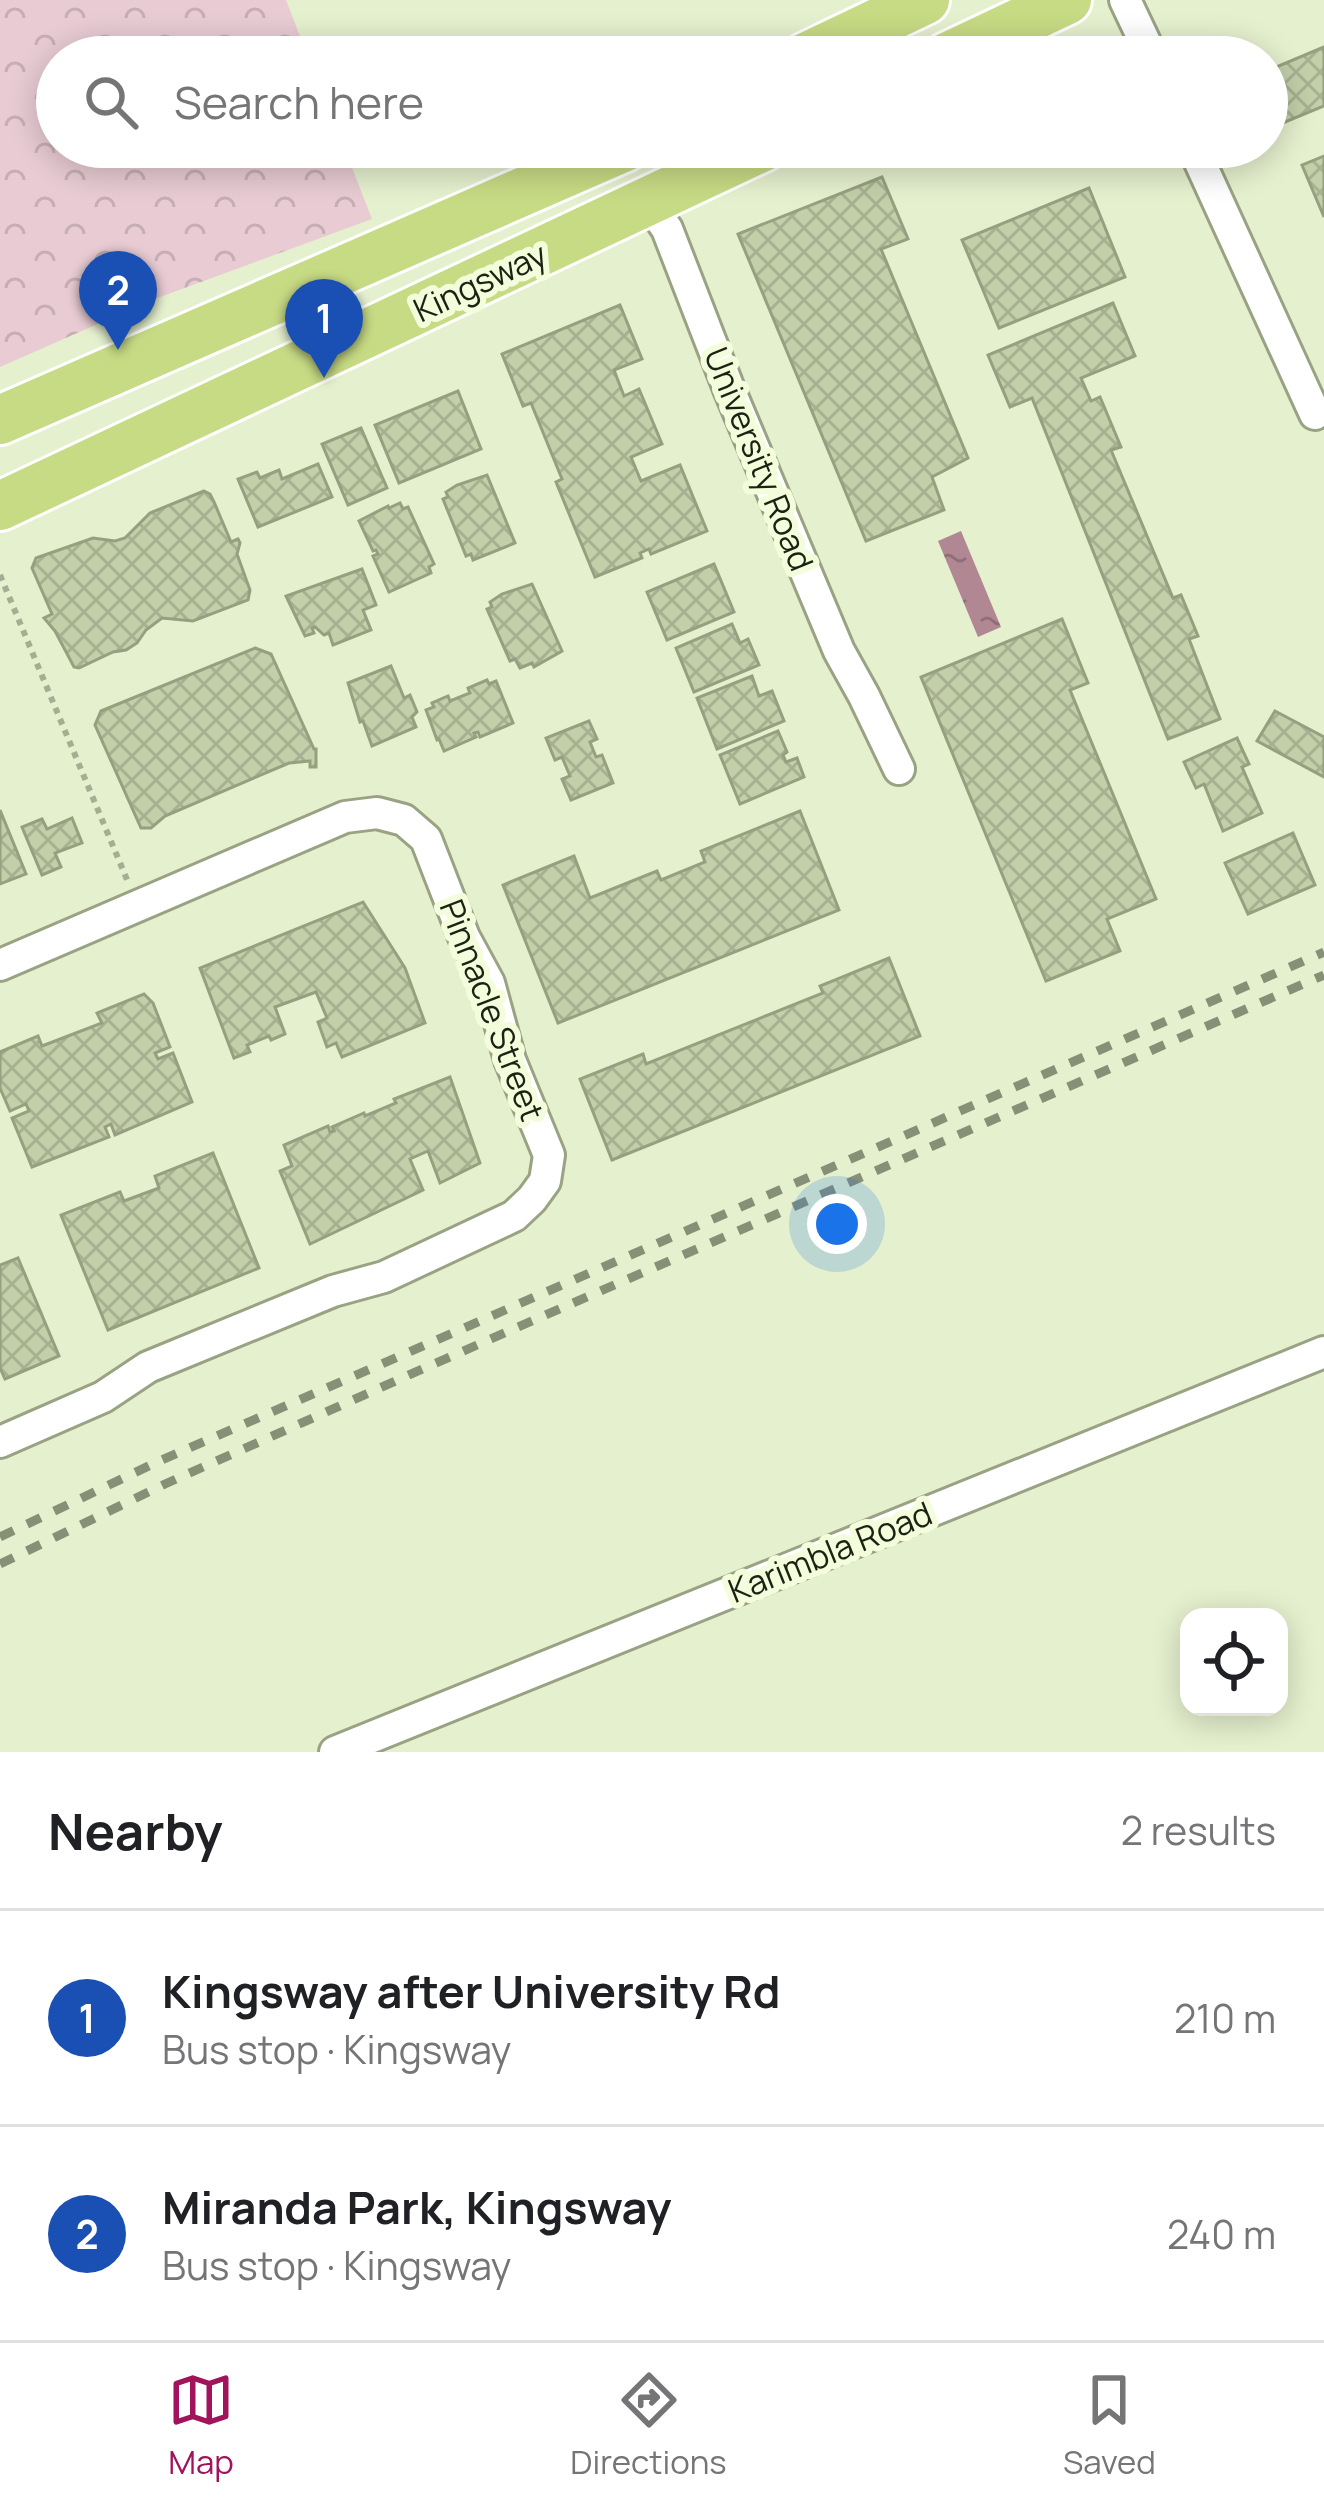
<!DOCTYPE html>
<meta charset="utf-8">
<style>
:root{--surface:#fff;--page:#f6f6f6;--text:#202124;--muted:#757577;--line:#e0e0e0;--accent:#a1135a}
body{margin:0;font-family:Manrope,sans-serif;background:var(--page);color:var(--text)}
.controls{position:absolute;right:36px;bottom:36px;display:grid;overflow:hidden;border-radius:24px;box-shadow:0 6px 30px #0003}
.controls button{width:108px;height:108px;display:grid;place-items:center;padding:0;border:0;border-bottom:3px solid var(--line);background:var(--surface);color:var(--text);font:60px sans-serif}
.you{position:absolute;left:837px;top:1224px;width:42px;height:42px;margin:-30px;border:9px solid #fff;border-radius:50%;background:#1a73e8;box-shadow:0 0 0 18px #1a73e833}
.badge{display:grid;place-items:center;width:78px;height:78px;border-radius:50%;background:var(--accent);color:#fff;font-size:39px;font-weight:700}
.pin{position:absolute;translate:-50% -99px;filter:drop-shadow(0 3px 6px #0008)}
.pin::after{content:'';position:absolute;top:63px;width:42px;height:36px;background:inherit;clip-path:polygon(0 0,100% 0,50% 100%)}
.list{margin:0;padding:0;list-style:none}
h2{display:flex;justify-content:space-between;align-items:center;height:156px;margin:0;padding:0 48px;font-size:51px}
h2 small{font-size:39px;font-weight:400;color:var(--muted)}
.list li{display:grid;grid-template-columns:78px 1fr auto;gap:36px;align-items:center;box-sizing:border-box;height:216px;padding:0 48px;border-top:3px solid var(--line)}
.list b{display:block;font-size:45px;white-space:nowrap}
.list p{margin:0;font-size:39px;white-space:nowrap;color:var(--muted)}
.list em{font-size:39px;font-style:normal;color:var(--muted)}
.icon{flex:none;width:66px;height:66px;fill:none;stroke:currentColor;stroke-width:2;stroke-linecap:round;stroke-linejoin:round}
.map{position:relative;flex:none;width:1324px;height:1752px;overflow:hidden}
.search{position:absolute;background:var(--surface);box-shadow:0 6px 30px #0003;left:36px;right:36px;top:36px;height:132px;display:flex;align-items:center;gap:30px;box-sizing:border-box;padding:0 42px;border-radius:66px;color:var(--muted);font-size:45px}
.sheet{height:588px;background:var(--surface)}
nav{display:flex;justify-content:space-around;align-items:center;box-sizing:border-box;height:168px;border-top:3px solid var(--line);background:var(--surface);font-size:33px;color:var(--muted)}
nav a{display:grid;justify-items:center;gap:6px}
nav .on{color:var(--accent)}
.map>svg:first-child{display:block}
.park{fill:url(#park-crowns)}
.water{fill:url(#water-ripples)}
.building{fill:url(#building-cross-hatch);stroke:#96a080;stroke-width:3}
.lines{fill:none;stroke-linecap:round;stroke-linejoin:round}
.street-casing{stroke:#99a283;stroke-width:36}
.primary-casing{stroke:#fff;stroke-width:54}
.path{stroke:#a5ad92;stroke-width:6;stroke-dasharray:6 6;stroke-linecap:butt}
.street{stroke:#fff;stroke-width:30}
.primary{stroke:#c7da84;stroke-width:48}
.rail{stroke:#888f77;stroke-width:9;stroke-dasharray:15 15;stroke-linecap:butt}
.labels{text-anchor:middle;stroke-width:12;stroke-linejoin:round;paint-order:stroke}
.street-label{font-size:33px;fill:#1d2114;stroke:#f3fddb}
</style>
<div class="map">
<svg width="1324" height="1752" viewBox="0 0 1324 1752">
<defs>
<pattern id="park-crowns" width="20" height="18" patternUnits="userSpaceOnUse" patternTransform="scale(3)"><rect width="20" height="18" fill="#e8cbd3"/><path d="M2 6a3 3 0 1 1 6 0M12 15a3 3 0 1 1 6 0" fill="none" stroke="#c7aeb4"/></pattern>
<pattern id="water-ripples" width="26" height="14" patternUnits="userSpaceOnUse" patternTransform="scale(3)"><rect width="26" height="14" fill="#b08793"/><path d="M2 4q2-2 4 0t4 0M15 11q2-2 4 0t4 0" fill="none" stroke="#8f6e77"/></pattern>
<pattern id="building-cross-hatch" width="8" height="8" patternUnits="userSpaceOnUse" patternTransform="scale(3)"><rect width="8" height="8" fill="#c3cfa9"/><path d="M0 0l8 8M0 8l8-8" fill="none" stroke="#a7b191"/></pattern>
</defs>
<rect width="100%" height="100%" fill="#e5f0ce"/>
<path class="park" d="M0,0H286L308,57H57V147H344L372,219L152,300L0,367Z"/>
<path class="water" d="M961,531L1001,627L978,637L938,541Z"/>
<g class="building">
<path d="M1324,47V106L1273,127L1267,113V71Z"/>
<path d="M1324,156V217L1302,165Z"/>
<path d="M882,177L908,239L881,249L968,458L932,477L944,510L866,541L738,234Z"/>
<path d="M1089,188L1125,277L999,328L962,240Z"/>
<path d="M1113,303L1135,356L1081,378L1091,401L1100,397L1121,447L1111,450L1173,598L1181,595L1198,636L1189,639L1220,719L1168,739L1032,398L1010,407L988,355Z"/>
<path d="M620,305L642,359L614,370L624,396L639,389L662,444L631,457L641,481L680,465L707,531L651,554L649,549L640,553L642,558L595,577L556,482L562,479L531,403L523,406L502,354Z"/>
<path d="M458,391L481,449L399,483L375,425Z"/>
<path d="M361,428L387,488L348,505L322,444Z"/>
<path d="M318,464L332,497L258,527L238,479L257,472L260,478L279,470L282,479Z"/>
<path d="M487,475L515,543L473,560L471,554L466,556L443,499L448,497L446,492L457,485Z"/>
<path d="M204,491L210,494L214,502L231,542L238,539L240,543L237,554L250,590L248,600L193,621L162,618L146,630L137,643L126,650L113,652L79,668L74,667L55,631L44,618L52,614L32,568L36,558L93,538L115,541L125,538L150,513Z"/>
<path d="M400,503L403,509L408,507L434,564L429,567L431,573L389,592L373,556L378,554L376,550L373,551L359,521L388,506L389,508Z"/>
<path d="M714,564L734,612L667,640L647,592Z"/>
<path d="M362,569L376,605L363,610L371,630L333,645L329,633L324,635L315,627L312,628L314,633L305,636L286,596Z"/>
<path d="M532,584L562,651L534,667L532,663L520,668L515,659L510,661L487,609L492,607L490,602L502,594Z"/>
<path d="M1062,619L1088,683L1070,690L1156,899L1107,919L1120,951L1046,981L921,677Z"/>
<path d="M732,624L740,643L748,639L759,665L694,692L676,648Z"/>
<path d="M255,648L271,654L314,749H316V767H310V761L289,763L165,816L151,828H141L95,725L101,711Z"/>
<path d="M391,666L404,698L410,695L417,712L412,717L416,727L372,746L363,721L360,722L348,683Z"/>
<path d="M752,676L759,696L772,691L784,721L717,749L697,698Z"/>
<path d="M487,680L489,684L496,681L513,723L480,737L478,732L474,733L476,737L444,751L439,739L437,740L426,710L434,707L432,703L448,696L450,701L470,693L468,688Z"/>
<path d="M1275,711L1324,737V777L1257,741Z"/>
<path d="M589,721L597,739L590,742L596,757L602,755L613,783L571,800L562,779L570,776L562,757L555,760L546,738Z"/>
<path d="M778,731L787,752L783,755L786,762L797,758L804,777L740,804L720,755Z"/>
<path d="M1237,738L1249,764L1242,767L1262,813L1223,831L1204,784L1196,788L1184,762Z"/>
<path d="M0,810L26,874L0,884Z"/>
<path d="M800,811L839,910L558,1023L503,885L574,856L590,898L657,871L661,880L705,862L701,851Z"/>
<path d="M72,818L82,843L55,853L61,867L42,875L22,827L42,819L47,829Z"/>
<path d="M1293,833L1315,885L1248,914L1225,863Z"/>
<path d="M363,902L405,968L425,1023L342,1057L336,1043L327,1047L318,1022L327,1018L316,992L275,1007L285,1034L271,1040L269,1036L247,1045L250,1052L234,1058L200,968Z"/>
<path d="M889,958L920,1036L612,1160L580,1079L643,1054L646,1064L823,993L820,986Z"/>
<path d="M144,994L153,1003L170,1047L155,1053L158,1059L173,1053L192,1102L115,1135L111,1124L105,1127L109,1137L32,1167L12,1118L29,1111L26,1104L10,1111L0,1088V1052L38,1036L42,1046L102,1023L97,1013Z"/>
<path d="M450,1077L480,1163L440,1183L428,1151L410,1159L423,1190L310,1244L280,1171L292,1166L284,1145L328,1126L330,1132L334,1131L332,1127L364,1113L365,1116L396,1103L394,1099Z"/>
<path d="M213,1153L259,1268L108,1330L61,1215L120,1192L124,1201L159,1188L155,1176Z"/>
<path d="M18,1258L59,1356L5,1379L0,1368V1265Z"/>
</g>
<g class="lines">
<defs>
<g id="street">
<path d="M1125,0L1152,57"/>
<path d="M1193,147L1315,414"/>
<path d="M649,203L667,229L729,389L839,651L864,696L899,769"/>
<path d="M0,965L345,817L377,813L404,820L426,839L464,937L489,983L510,1060L549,1155L545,1181L532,1199L514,1216L384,1277L333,1291L148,1367L103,1397L0,1442"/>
<path d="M335,1752L1324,1352"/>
</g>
<g id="primary">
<path d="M806,57L925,0"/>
<path d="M947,57L1067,0"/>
<path d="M0,420L625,147"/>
<path d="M0,506L763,147"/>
</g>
</defs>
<use href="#street" class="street-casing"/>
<use href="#primary" class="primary-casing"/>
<path class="path" d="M0,575L128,882"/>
<use href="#street" class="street"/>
<use href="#primary" class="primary"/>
<g class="rail">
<path d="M0,1537L155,1463L1324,952"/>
<path d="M0,1564L165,1484L429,1366L1324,975"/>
</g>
</g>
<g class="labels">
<g class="street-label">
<text transform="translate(480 282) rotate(-25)" y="12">Kingsway</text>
<text transform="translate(759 459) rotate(68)" y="12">University Road</text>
<text transform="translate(492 1010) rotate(69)" y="12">Pinnacle Street</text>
<text transform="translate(830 1552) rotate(-22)" y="12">Karimbla Road</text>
</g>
</g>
</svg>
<div class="controls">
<button><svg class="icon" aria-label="locate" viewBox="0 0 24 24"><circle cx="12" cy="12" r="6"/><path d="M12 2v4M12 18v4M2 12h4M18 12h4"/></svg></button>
</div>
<div class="you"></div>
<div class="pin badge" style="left:324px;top:378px;background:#1a4fb4">1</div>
<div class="pin badge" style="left:118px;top:350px;background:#1a4fb4">2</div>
<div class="search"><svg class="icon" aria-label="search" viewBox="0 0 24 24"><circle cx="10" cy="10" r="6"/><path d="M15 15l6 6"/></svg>Search here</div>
</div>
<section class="sheet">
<h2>Nearby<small>2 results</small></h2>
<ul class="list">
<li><span class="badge" style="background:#1a4fb4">1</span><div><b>Kingsway after University Rd</b><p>Bus stop · Kingsway</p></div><em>210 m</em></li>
<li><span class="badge" style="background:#1a4fb4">2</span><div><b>Miranda Park, Kingsway</b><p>Bus stop · Kingsway</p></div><em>240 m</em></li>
</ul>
</section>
<nav>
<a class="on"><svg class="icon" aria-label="map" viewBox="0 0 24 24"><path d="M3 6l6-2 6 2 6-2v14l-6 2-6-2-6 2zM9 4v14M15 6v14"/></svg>Map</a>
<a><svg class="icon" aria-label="directions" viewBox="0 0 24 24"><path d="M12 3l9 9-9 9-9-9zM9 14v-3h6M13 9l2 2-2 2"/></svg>Directions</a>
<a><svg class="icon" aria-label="saved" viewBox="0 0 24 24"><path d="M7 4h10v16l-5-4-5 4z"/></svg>Saved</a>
</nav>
